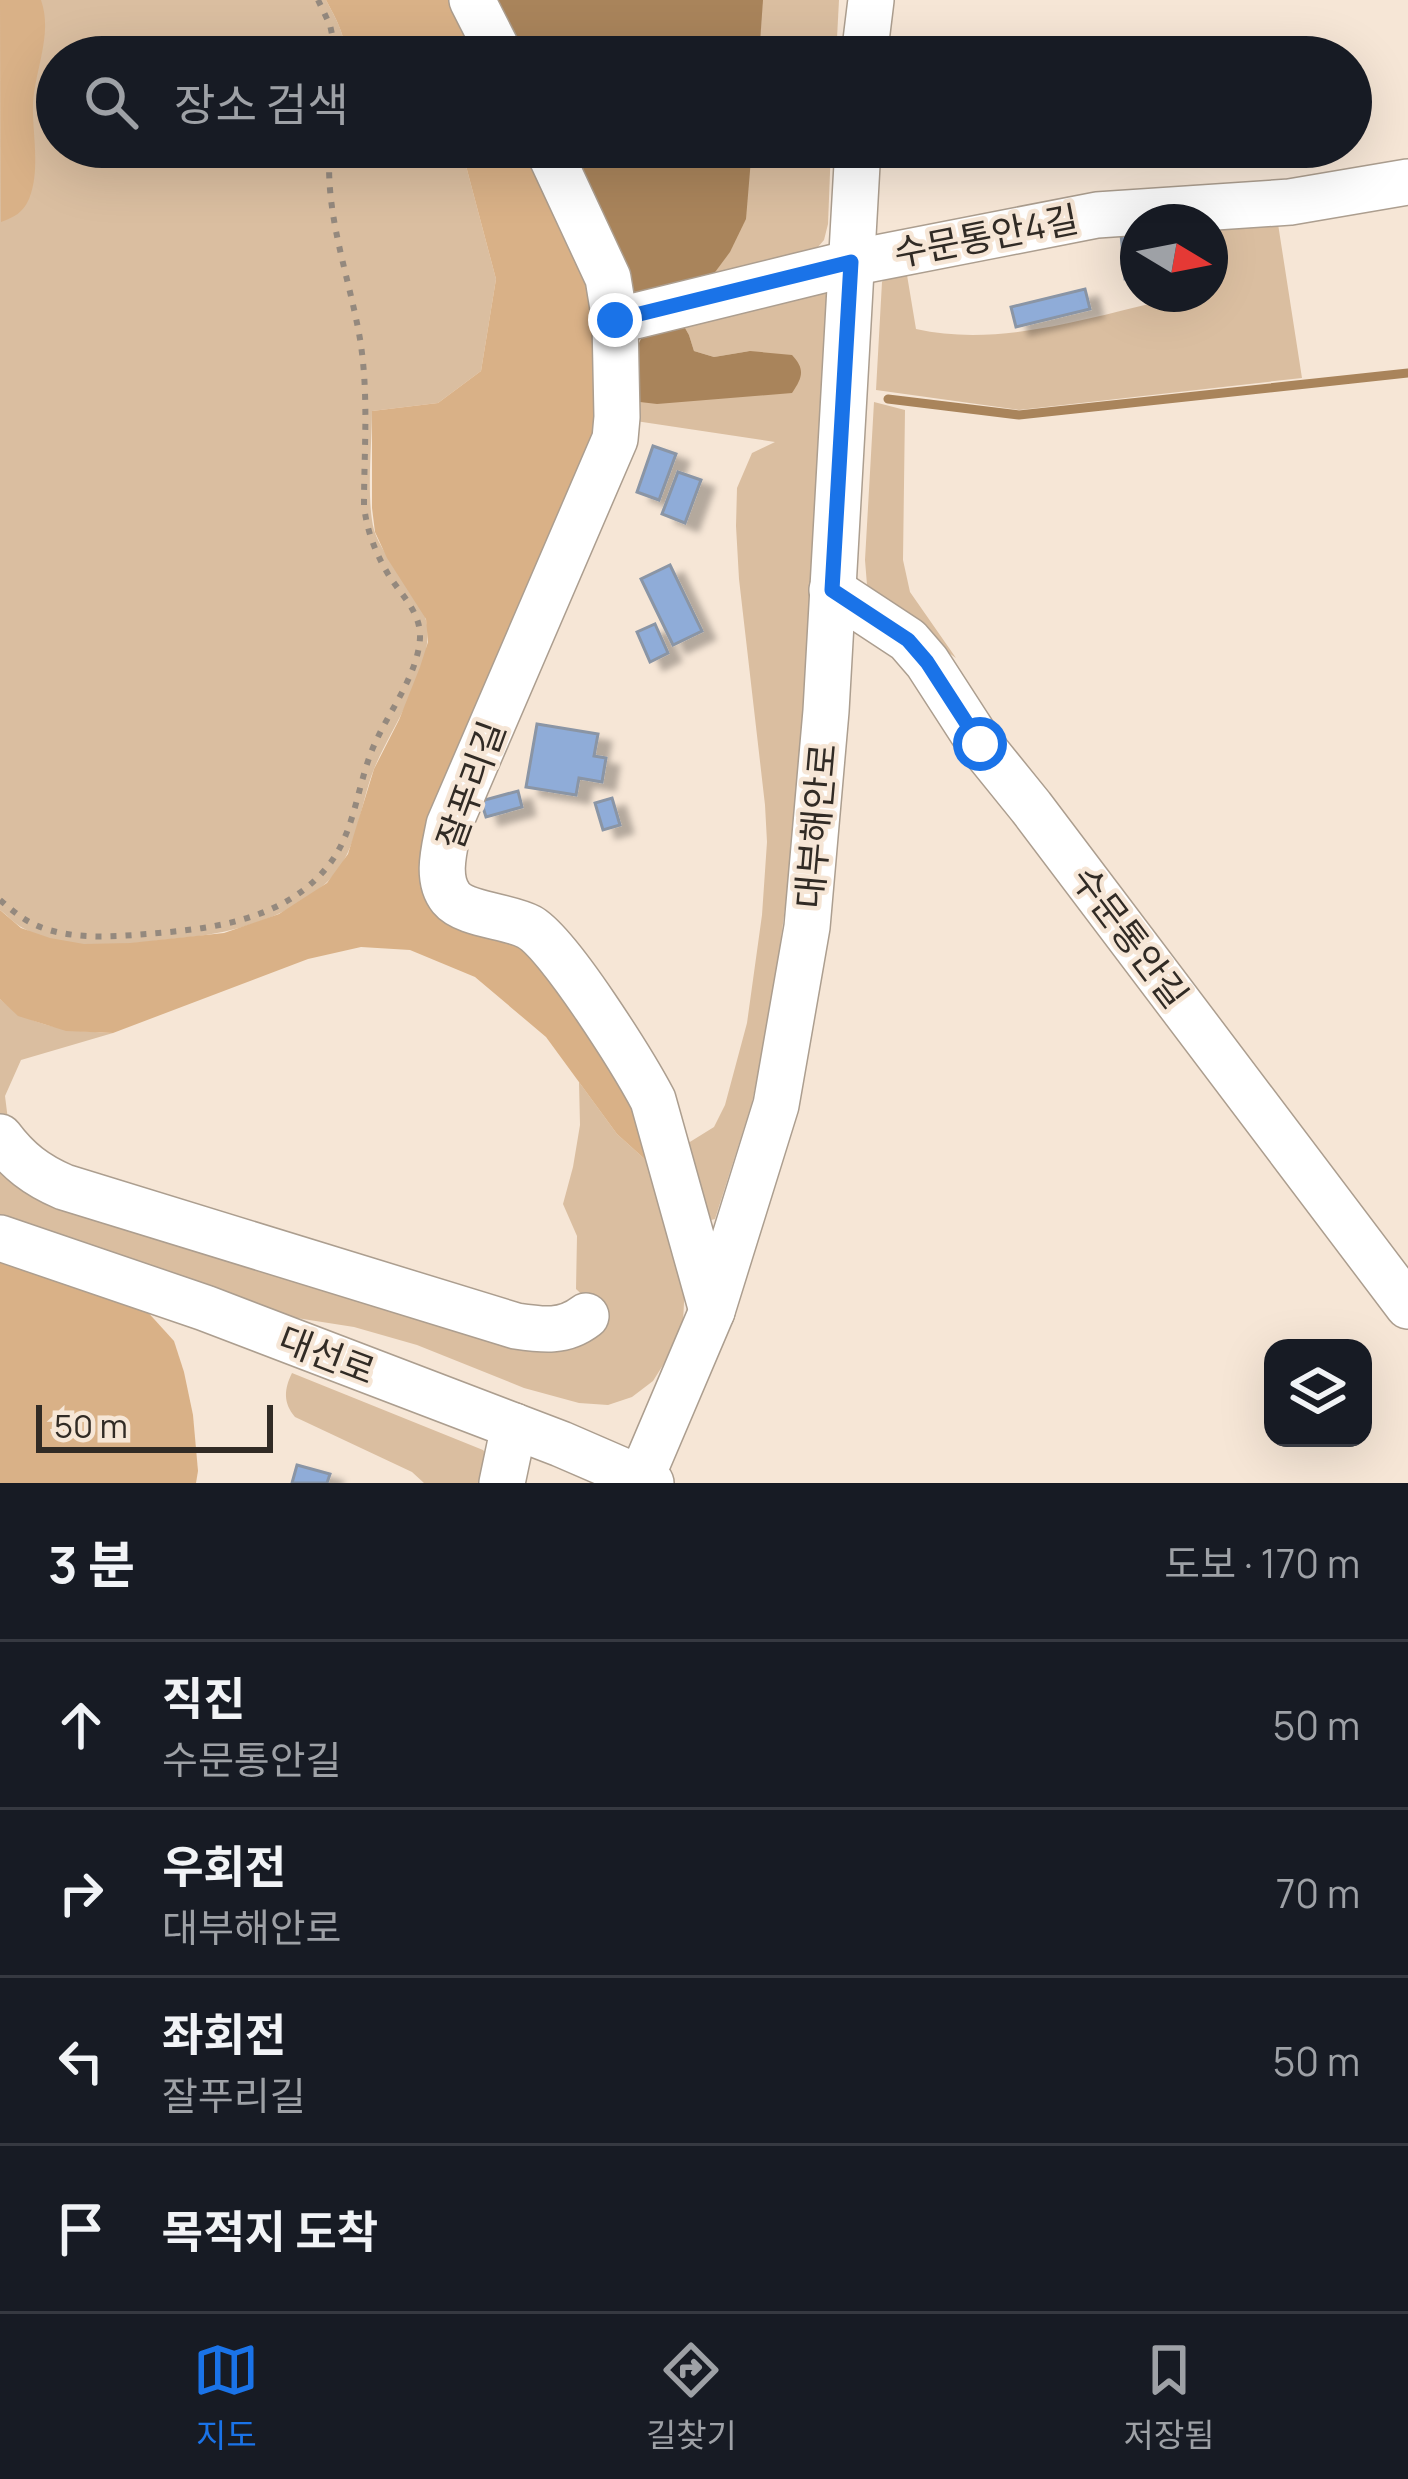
<!DOCTYPE html>
<html lang="ko">
<meta charset="utf-8">
<style>
:root{--surface:#171b24;--page:#20242c;--text:#f1f3f6;--muted:#9ea1a6;--line:#363941;--accent:#1a73e8}
body{margin:0;font-family:Manrope,"Noto Sans KR",sans-serif;background:var(--page);color:var(--text)}
.controls{position:absolute;right:36px;bottom:36px;display:grid;overflow:hidden;border-radius:24px;box-shadow:0 12px 48px #0002}
.controls button{width:108px;height:108px;display:grid;place-items:center;padding:0;border:0;border-bottom:3px solid var(--line);background:var(--surface);color:var(--text);font:60px sans-serif}
.compass{position:absolute;left:1120px;top:204px;width:108px;height:108px;border-radius:50%;background:var(--surface);box-shadow:0 12px 48px #0002;rotate:100deg}
.scale{position:absolute;left:36px;bottom:30px;width:237px;box-sizing:border-box;padding-left:12px;border:6px solid #312b25;border-top:0;font-size:33px;line-height:42px;white-space:nowrap;color:#312b25;-webkit-text-stroke:9px #f6e6d6;paint-order:stroke}
.stop{position:absolute;width:36px;height:36px;margin:-27px;border:9px solid #1a73e8;border-radius:50%;background:#fff}
.stop.end{background:#1a73e8;border-color:#fff;box-shadow:0 3px 12px #0008}
.list{margin:0;padding:0;list-style:none}
h2{display:flex;justify-content:space-between;align-items:center;height:156px;margin:0;padding:0 48px;font-size:51px}
h2 small{font-size:39px;font-weight:400;color:var(--muted)}
.list li{display:grid;grid-template-columns:78px 1fr auto;gap:36px;align-items:center;box-sizing:border-box;height:168px;padding:0 48px;border-top:3px solid var(--line)}
.list b{display:block;font-size:45px;white-space:nowrap}
.list p{margin:0;font-size:39px;white-space:nowrap;color:var(--muted)}
.list em{font-size:39px;font-style:normal;color:var(--muted)}
.icon{flex:none;width:66px;height:66px;fill:none;stroke:currentColor;stroke-width:2;stroke-linecap:round;stroke-linejoin:round}
.map{position:relative;flex:none;width:1408px;height:1483px;overflow:hidden}
.search{position:absolute;background:var(--surface);box-shadow:0 12px 48px #0002;left:36px;right:36px;top:36px;height:132px;display:flex;align-items:center;gap:30px;box-sizing:border-box;padding:0 42px;border-radius:66px;color:var(--muted);font-size:45px}
.sheet{height:828px;background:var(--surface)}
nav{display:flex;justify-content:space-around;align-items:center;box-sizing:border-box;height:168px;border-top:3px solid var(--line);background:var(--surface);font-size:33px;color:var(--muted)}
nav a{display:grid;justify-items:center;gap:6px}
nav .on{color:var(--accent)}
.map>svg:first-child{display:block}
.green{fill:#dabea0}
.forest{fill:#d9b187}
.water{fill:#a9845b}
.lines{fill:none;stroke-linecap:round;stroke-linejoin:round}
.stream{stroke:#a9845b;stroke-width:9}
.building{fill:#8facd8;stroke:#8a95a5;stroke-width:3;filter:url(#shadow)}
.minor-casing{stroke:#ac9e8f;stroke-width:48}
.path{stroke:#94897e;stroke-width:6;stroke-dasharray:6 9;stroke-linecap:butt}
.minor{stroke:#fff;stroke-width:45}
.route{stroke:#1a73e8;stroke-width:15}
.labels{text-anchor:middle;stroke-width:9;stroke-linejoin:round;paint-order:stroke}
.street-label{font-size:36px;fill:#312b25;stroke:#f6e6d6}
</style>
<div class="map">
<svg width="1408" height="1483" viewBox="0 0 1408 1483">
<defs>
<filter id="shadow"><feDropShadow dx="13" dy="8" stdDeviation="3" flood-color="#0004"/></filter>
</defs>
<rect width="100%" height="100%" fill="#f6e6d6"/>
<g class="green">
<path d="M0,0H326C336,19 346,35 345,57H57V147H461L496,279L481,371L438,403L372,411C372,444 366,499 374,530C384,563 422,589 427,625C433,671 391,727 374,769C359,806 358,856 325,884C288,916 239,932 191,937C138,942 70,956 21,927C14,923 7,915 0,910Z"/>
<path d="M576,0H839L836,57H609Z"/>
<path d="M614,147H831L828,224L824,240L812,254L707,283Z"/>
<path d="M1276,211L1302,378L1019,410L876,390L882,282L888,273L905,263L916,329C996,347 1080,320 1158,302V294H1210V222Z"/>
<path d="M830,279L797,818L774,991L752,1103L715,1219L707,1221L685,1145L714,1127L725,1105L747,1023L762,915L767,842L765,805L739,579L736,526L737,488L752,453L775,442L629,420L630,389L750,351L714,357L694,351L689,335L680,319Z"/>
<path d="M874,402L905,410L903,560L910,592L956,658L875,599L867,585L865,560Z"/>
<path d="M0,999C32,1029 71,1031 113,1033L21,1060L5,1096L10,1136L0,1116Z"/>
<path d="M579,1082L617,1134L648,1162L686,1263L683,1323L670,1354L653,1381L632,1397L608,1405L579,1403L524,1388L417,1345L354,1327L271,1314L0,1217V1157L521,1339L602,1313L576,1289L577,1236L563,1204L573,1167L580,1125Z"/>
<path d="M292,1373L483,1450L488,1456V1483H424L412,1472L295,1417C283,1403 284,1389 292,1373Z"/>
</g>
<g class="forest">
<path d="M0,0H41C53,34 35,69 33,104C32,133 41,170 29,199C23,213 14,217 1,222Z"/>
<path d="M326,0H465L493,57H345C346,35 336,19 326,0Z"/>
<path d="M461,147H538L601,283L605,434L432,868L531,937L639,1084L648,1162L617,1134L546,1037L475,977L410,950L361,947L308,959L113,1033L66,1031L18,1016L0,999V910L21,928L50,938L84,944L130,943L224,933L279,914L327,883L348,854L374,769L399,720L420,667L428,642L426,619L387,558L375,532L372,508V411L438,403L481,371L496,279Z"/>
<path d="M0,1257L144,1308L174,1341L184,1372L193,1415L198,1471L196,1483H0Z"/>
</g>
<g class="water">
<path d="M482,0H763L759,57H509Z"/>
<path d="M554,147H752L746,219L730,252L707,283L645,297L631,291Z"/>
<path d="M680,319L689,335L694,351L714,357L750,351L792,355C805,369 803,377 792,393L657,404L640,402C622,377 633,356 645,330Z"/>
</g>
<g class="lines">
<path class="stream" d="M888,399L1019,415L1408,373"/>
</g>
<g class="building">
<path d="M1138,222V278L1125,279L1120,223Z"/>
<path d="M1085,289L1090,309L1016,327L1011,307Z"/>
<path d="M653,446L676,454L659,500L637,492Z"/>
<path d="M678,472L701,480L685,523L662,514Z"/>
<path d="M670,565L702,631L673,645L641,579Z"/>
<path d="M655,624L668,653L650,662L637,632Z"/>
<path d="M537,724L598,734L594,756L606,758L602,782L579,778L576,795L526,787Z"/>
<path d="M518,791L522,807L486,817L481,801Z"/>
<path d="M612,798L620,825L603,830L595,803Z"/>
<path d="M297,1465L330,1474L327,1483H292Z"/>
</g>
<g class="lines">
<defs>
<g id="minor">
<path d="M472,0L501,57"/>
<path d="M864,57L871,0"/>
<path d="M547,147L608,278L615,321L617,417L615,439L449,825C445,847 435,878 451,898C465,915 509,916 529,927C559,943 635,1066 653,1100L712,1311"/>
<path d="M615,321L851,263L1097,215L1290,202L1408,182"/>
<path d="M832,590L908,640L927,662L980,744L1031,807L1408,1306"/>
<path d="M0,1137C18,1161 36,1175 64,1187L516,1326C543,1330 564,1333 586,1316"/>
<path d="M0,1238L205,1308L561,1444L651,1483"/>
<path d="M641,1478L712,1311L776,1105L807,927L826,711L858,147"/>
<path d="M502,1483L514,1426"/>
</g>
</defs>
<use href="#minor" class="minor-casing"/>
<g class="path">
<path d="M318,0L330,25L337,57"/>
<path d="M0,900C15,913 27,923 46,929C77,939 113,937 146,934C211,929 284,921 328,866C357,830 357,779 377,739C391,709 418,673 420,638C421,612 401,595 388,574C375,552 367,531 364,506C364,450 369,394 360,339C349,275 324,213 330,147"/>
</g>
<use href="#minor" class="minor"/>
</g>
<g class="lines">
<path class="route" d="M615,320L851,262L832,590L908,640L927,662L980,744"/>
</g>
<g class="labels">
<g class="street-label">
<text transform="translate(986 236) rotate(-11)" y="13">수문통안4길</text>
<text transform="translate(471 785) rotate(-70)" y="13">잘푸리길</text>
<text transform="translate(816 826) rotate(-85)" y="13">대부해안로</text>
<text transform="translate(1130 937) rotate(53)" y="13">수문통안길</text>
<text transform="translate(327 1355) rotate(21)" y="13">대선로</text>
</g>
</g>
</svg>
<div class="controls">
<button><svg class="icon" aria-label="layers" viewBox="0 0 24 24"><path d="M12 4l9 5-9 5-9-5zM3 14l9 5 9-5"/></svg></button>
</div>
<svg class="compass" viewBox="-18 -18 36 36"><path d="M0-13l5 13h-10z" fill="#e53935"/><path d="M0 13l5-13h-10z" fill="#9ea1a6"/></svg>
<div class="scale">50 m</div>
<div class="stop" style="left:980px;top:744px"></div>
<div class="stop end" style="left:615px;top:320px"></div>
<div class="search"><svg class="icon" aria-label="search" viewBox="0 0 24 24"><circle cx="10" cy="10" r="6"/><path d="M15 15l6 6"/></svg>장소 검색</div>
</div>
<section class="sheet">
<h2>3 분<small>도보 · 170 m</small></h2>
<ul class="list">
<li><svg class="icon" aria-label="ahead" viewBox="0 0 24 24"><path d="M12 20V5M6 11l6-6 6 6"/></svg><div><b>직진</b><p>수문통안길</p></div><em>50 m</em></li>
<li><svg class="icon" aria-label="right" viewBox="0 0 24 24"><path d="M7 20v-9h11M14 6l5 5-5 5"/></svg><div><b>우회전</b><p>대부해안로</p></div><em>70 m</em></li>
<li><svg class="icon" aria-label="left" viewBox="0 0 24 24"><path d="M17 20v-9H6M10 6l-5 5 5 5"/></svg><div><b>좌회전</b><p>잘푸리길</p></div><em>50 m</em></li>
<li><svg class="icon" aria-label="arrive" viewBox="0 0 24 24"><path d="M6 21V4h12l-3 4 3 4H6"/></svg><div><b>목적지 도착</b></div></li>
</ul>
</section>
<nav>
<a class="on"><svg class="icon" aria-label="map" viewBox="0 0 24 24"><path d="M3 6l6-2 6 2 6-2v14l-6 2-6-2-6 2zM9 4v14M15 6v14"/></svg>지도</a>
<a><svg class="icon" aria-label="directions" viewBox="0 0 24 24"><path d="M12 3l9 9-9 9-9-9zM9 14v-3h6M13 9l2 2-2 2"/></svg>길찾기</a>
<a><svg class="icon" aria-label="saved" viewBox="0 0 24 24"><path d="M7 4h10v16l-5-4-5 4z"/></svg>저장됨</a>
</nav>
